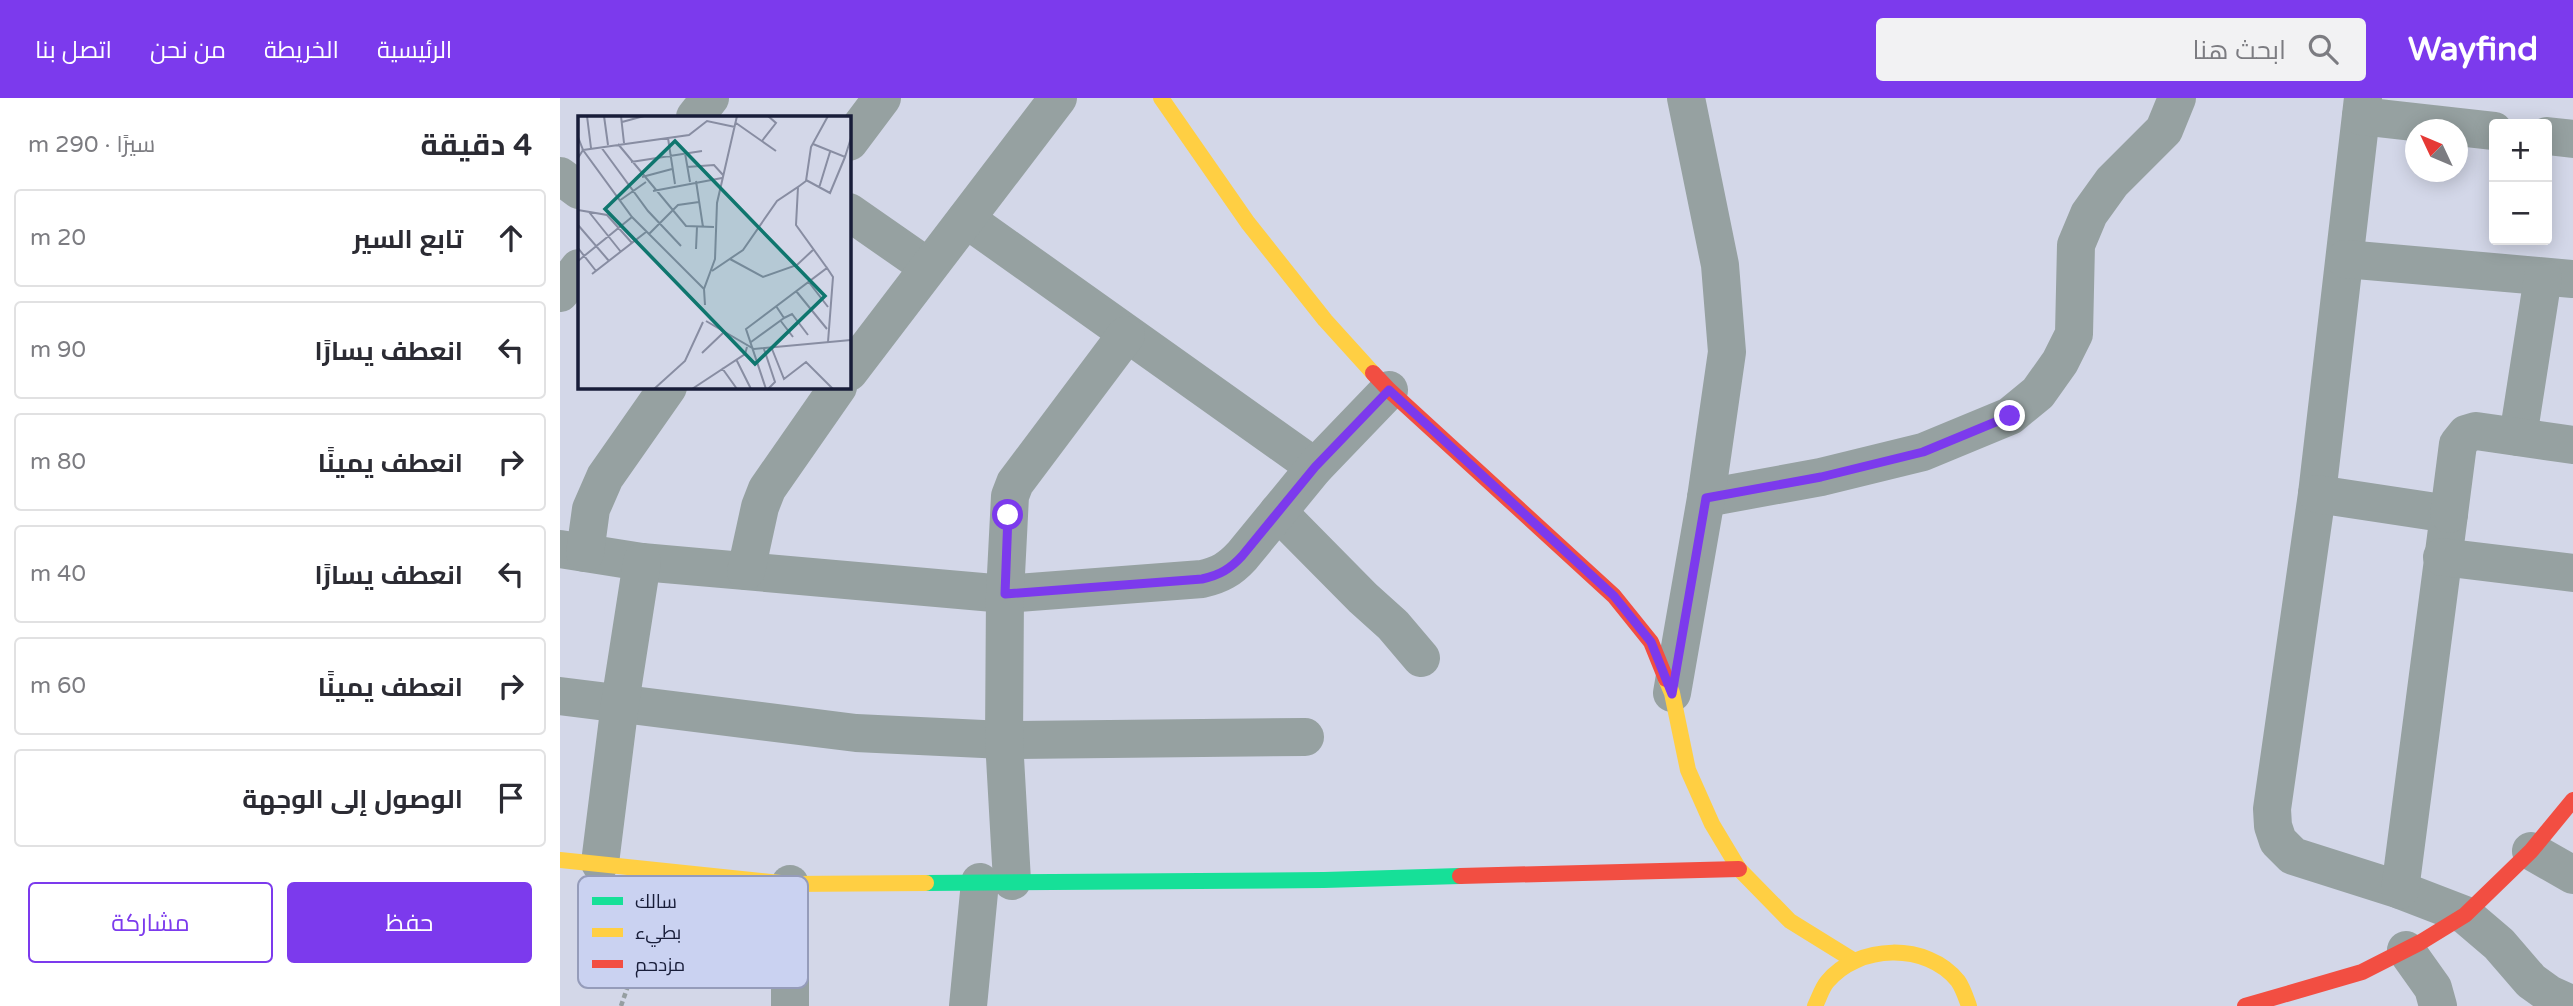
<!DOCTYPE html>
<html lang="ar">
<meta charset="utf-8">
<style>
:root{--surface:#fff;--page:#f2f2f3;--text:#2b2b33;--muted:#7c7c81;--line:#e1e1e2;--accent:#7c3aed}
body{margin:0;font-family:"Varela Round",Cairo,sans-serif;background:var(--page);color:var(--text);direction:rtl}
.controls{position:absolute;right:21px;top:21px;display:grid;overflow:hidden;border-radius:7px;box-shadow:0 4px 18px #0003}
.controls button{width:63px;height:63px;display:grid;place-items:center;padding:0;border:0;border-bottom:2px solid var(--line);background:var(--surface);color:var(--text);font:35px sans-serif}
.compass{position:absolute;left:1845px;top:21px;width:63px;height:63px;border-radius:50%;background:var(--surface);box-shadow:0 4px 18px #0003;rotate:314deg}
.stop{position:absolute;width:21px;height:21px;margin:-16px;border:5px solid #7c3aed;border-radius:50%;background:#fff}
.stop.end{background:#7c3aed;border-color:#fff;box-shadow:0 2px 7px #0008}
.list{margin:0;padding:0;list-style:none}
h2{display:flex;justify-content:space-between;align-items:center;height:91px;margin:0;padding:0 28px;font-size:30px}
h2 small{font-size:23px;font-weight:400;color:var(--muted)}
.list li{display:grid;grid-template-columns:46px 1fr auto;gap:21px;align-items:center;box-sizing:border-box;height:98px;margin:0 14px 14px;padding:0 14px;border:2px solid var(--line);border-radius:7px}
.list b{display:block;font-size:26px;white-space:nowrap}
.list em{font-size:23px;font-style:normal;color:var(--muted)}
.actions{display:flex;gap:14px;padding:21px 28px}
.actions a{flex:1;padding:16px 0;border:2px solid var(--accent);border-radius:7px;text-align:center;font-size:24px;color:var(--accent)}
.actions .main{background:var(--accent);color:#fff}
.icon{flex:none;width:38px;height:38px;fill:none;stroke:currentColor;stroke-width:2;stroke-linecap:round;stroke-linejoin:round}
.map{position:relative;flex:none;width:2013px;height:908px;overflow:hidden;direction:ltr}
header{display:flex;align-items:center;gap:42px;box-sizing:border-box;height:98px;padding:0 35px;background:var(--accent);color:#fff}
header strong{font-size:33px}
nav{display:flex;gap:38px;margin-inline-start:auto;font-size:24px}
.search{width:490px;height:63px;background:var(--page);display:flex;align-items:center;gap:18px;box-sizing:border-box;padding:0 24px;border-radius:7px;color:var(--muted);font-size:26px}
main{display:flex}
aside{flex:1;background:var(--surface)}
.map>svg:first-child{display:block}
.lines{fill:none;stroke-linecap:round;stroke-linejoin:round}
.path{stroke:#959ea1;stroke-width:4.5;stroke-dasharray:5 3.5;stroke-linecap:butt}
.street{stroke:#96a1a1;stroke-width:38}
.fast{stroke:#16e098;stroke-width:16}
.slow{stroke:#ffcf43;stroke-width:16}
.jam{stroke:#f24e42;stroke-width:16}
.route{stroke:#7c3aed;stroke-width:9}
.inset-road{fill:none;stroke:#888da2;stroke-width:2}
.view{fill:#0f766e;fill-opacity:0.15;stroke:#0f766e;stroke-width:3.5}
.inset-edge{fill:none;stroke:#181d39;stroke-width:3.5}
.key{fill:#cad2f1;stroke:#959cba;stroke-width:2}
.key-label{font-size:19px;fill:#181d39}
</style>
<header>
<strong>Wayfind</strong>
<div class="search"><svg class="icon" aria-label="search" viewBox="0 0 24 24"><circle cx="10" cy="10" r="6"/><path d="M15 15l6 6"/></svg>ابحث هنا</div>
<nav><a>الرئيسية</a><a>الخريطة</a><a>من نحن</a><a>اتصل بنا</a></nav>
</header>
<main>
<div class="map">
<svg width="2013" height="908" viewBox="0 0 2013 908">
<rect width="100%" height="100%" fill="#d3d7e8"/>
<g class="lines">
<path class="path" d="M61,908L84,841L62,804"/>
<g class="street">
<path d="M1803,0L1757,396L1712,711L1713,728L1718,743L1733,758L1840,792L1905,817L1939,846L1971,883L1989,896L2013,907"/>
<path d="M1801,18L1934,33"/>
<path d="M135,19L150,0"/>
<path d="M1987,38L2013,41"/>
<path d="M289,44L322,0"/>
<path d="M0,78L19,92"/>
<path d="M289,114L368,169"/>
<path d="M406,121L755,369"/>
<path d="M1785,161L2013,181"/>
<path d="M0,195L19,170"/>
<path d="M289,274L498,0"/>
<path d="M1958,339L1983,179"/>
<path d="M1757,396L1889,416L1840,792"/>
<path d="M1146,400L1261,379L1363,354L1450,318L1478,295L1500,264L1514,236L1516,147L1529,116L1552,84L1604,32L1617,0"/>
<path d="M718,414L803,500L833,527L861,560"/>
<path d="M1889,416L1898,346L1906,336L1916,333L2013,347"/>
<path d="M0,451L82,464L445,496L642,481C660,477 670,471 682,458L755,369L829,292"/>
<path d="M25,455L31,411L45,379L108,289"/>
<path d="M1882,459L2013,475"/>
<path d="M186,473L200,409L207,391L278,289"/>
<path d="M1112,595L1146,400L1167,254L1160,167L1126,0"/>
<path d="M0,598L296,635L444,642L745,639"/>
<path d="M1971,753L2013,777"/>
<path d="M40,765L60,605L82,464"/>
<path d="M452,783L444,642L445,496L450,398L455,385L566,237"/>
<path d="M1846,852L1873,890L1878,908"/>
<path d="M230,908V786"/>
<path d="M408,908L420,784"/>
</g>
<path class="fast" d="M366,785L764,782L900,778"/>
<g class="slow">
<path d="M601,0L688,125L765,222L813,275"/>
<path d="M1106,581L1112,595L1128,672L1152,726L1179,771L1230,823L1293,862"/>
<path d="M0,762L230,786L366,785"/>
<path d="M1255,908C1259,900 1262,890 1267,884C1298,846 1367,844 1398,883C1403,890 1406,900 1409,908"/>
</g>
<g class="jam">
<path d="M813,275L829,292L1054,498L1091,544L1106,581"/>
<path d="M900,778L1179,771"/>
<path d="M1685,908L1802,874L1861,844L1905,817L1971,753L2013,702"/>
</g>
</g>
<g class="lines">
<path class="route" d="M448,417L445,496L642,481C660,477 670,471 682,458L755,369L829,292L1054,498L1091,544L1112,596L1146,400L1261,379L1363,354L1450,318"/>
</g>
<g transform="translate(18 18)">
<rect width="273" height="273" fill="#d3d7e8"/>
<path class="inset-road" d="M9,0L13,32M26,0L30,29M43,0L46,27M44,6L66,0M158,7L198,35M0,21L5,34L0,42M90,22L97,68M184,25L198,7L190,0M40,28L108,110L136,111M235,28L267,41L273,22M23,31L70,95L103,130M107,37L112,66M53,46L124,35M109,51L136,49L145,59M64,61L94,53M228,64L252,77L267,41M118,65L125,111M220,71L228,65L233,31L250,0M241,72L252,36M75,75L144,62M41,85L68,66M0,94L29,99L54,127M11,96L43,136M0,109L31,145M71,118L100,89L121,86M0,132L18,155M118,133L119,111M152,143L185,161L219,149L236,133M0,145L54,101M134,155L165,134L199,85L220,71L218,109L249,152M14,158L68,116M230,165L250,191M126,173L54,101L5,34L111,19L129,5L157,11M218,175L249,213M127,189L126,173L137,143L139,87L159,0M206,202L214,198L230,219M202,204L215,221M128,205L176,233L273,224M173,226L206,202L198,190M186,233L197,266L190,273M194,233L206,263L228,246L255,273M124,237L145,217M158,243L173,273M144,252L159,273M76,273L107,245L125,206M114,273L167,238L169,231M188,273L168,213L249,152L255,161L250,226"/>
<path class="view" d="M97,25L247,180L177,248L27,93Z"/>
<rect width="273" height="273" class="inset-edge"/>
</g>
<rect x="18" y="778" width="230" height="112" rx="10" class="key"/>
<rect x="32" y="799" width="31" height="8" fill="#16e098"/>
<rect x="32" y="830" width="31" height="9" fill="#ffcf43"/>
<rect x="32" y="862" width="31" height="8" fill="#f24e42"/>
<g class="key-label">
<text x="75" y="810">سالك</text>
<text x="75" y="841">بطيء</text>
<text x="75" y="873">مزدحم</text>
</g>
</svg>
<div class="controls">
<button>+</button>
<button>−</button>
</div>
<svg class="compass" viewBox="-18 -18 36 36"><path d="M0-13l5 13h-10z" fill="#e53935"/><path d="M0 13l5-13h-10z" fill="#7c7c81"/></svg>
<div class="stop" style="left:448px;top:417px"></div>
<div class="stop end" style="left:1450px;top:318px"></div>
</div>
<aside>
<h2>4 دقيقة<small>سيرًا · 290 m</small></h2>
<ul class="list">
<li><svg class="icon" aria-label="ahead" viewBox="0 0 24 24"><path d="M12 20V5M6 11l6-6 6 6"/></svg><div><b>تابع السير</b></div><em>20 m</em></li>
<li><svg class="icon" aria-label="left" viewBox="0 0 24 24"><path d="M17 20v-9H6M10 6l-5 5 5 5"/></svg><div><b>انعطف يسارًا</b></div><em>90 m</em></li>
<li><svg class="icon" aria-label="right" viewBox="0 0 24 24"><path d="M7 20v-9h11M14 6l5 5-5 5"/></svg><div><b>انعطف يمينًا</b></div><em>80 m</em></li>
<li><svg class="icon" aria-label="left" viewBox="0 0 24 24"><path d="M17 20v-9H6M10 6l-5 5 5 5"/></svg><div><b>انعطف يسارًا</b></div><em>40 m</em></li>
<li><svg class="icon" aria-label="right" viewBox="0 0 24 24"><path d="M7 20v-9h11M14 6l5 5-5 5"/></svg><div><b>انعطف يمينًا</b></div><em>60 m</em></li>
<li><svg class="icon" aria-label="arrive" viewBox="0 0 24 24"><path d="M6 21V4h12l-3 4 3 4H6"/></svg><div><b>الوصول إلى الوجهة</b></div></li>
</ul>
<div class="actions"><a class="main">حفظ</a><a>مشاركة</a></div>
</aside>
</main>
